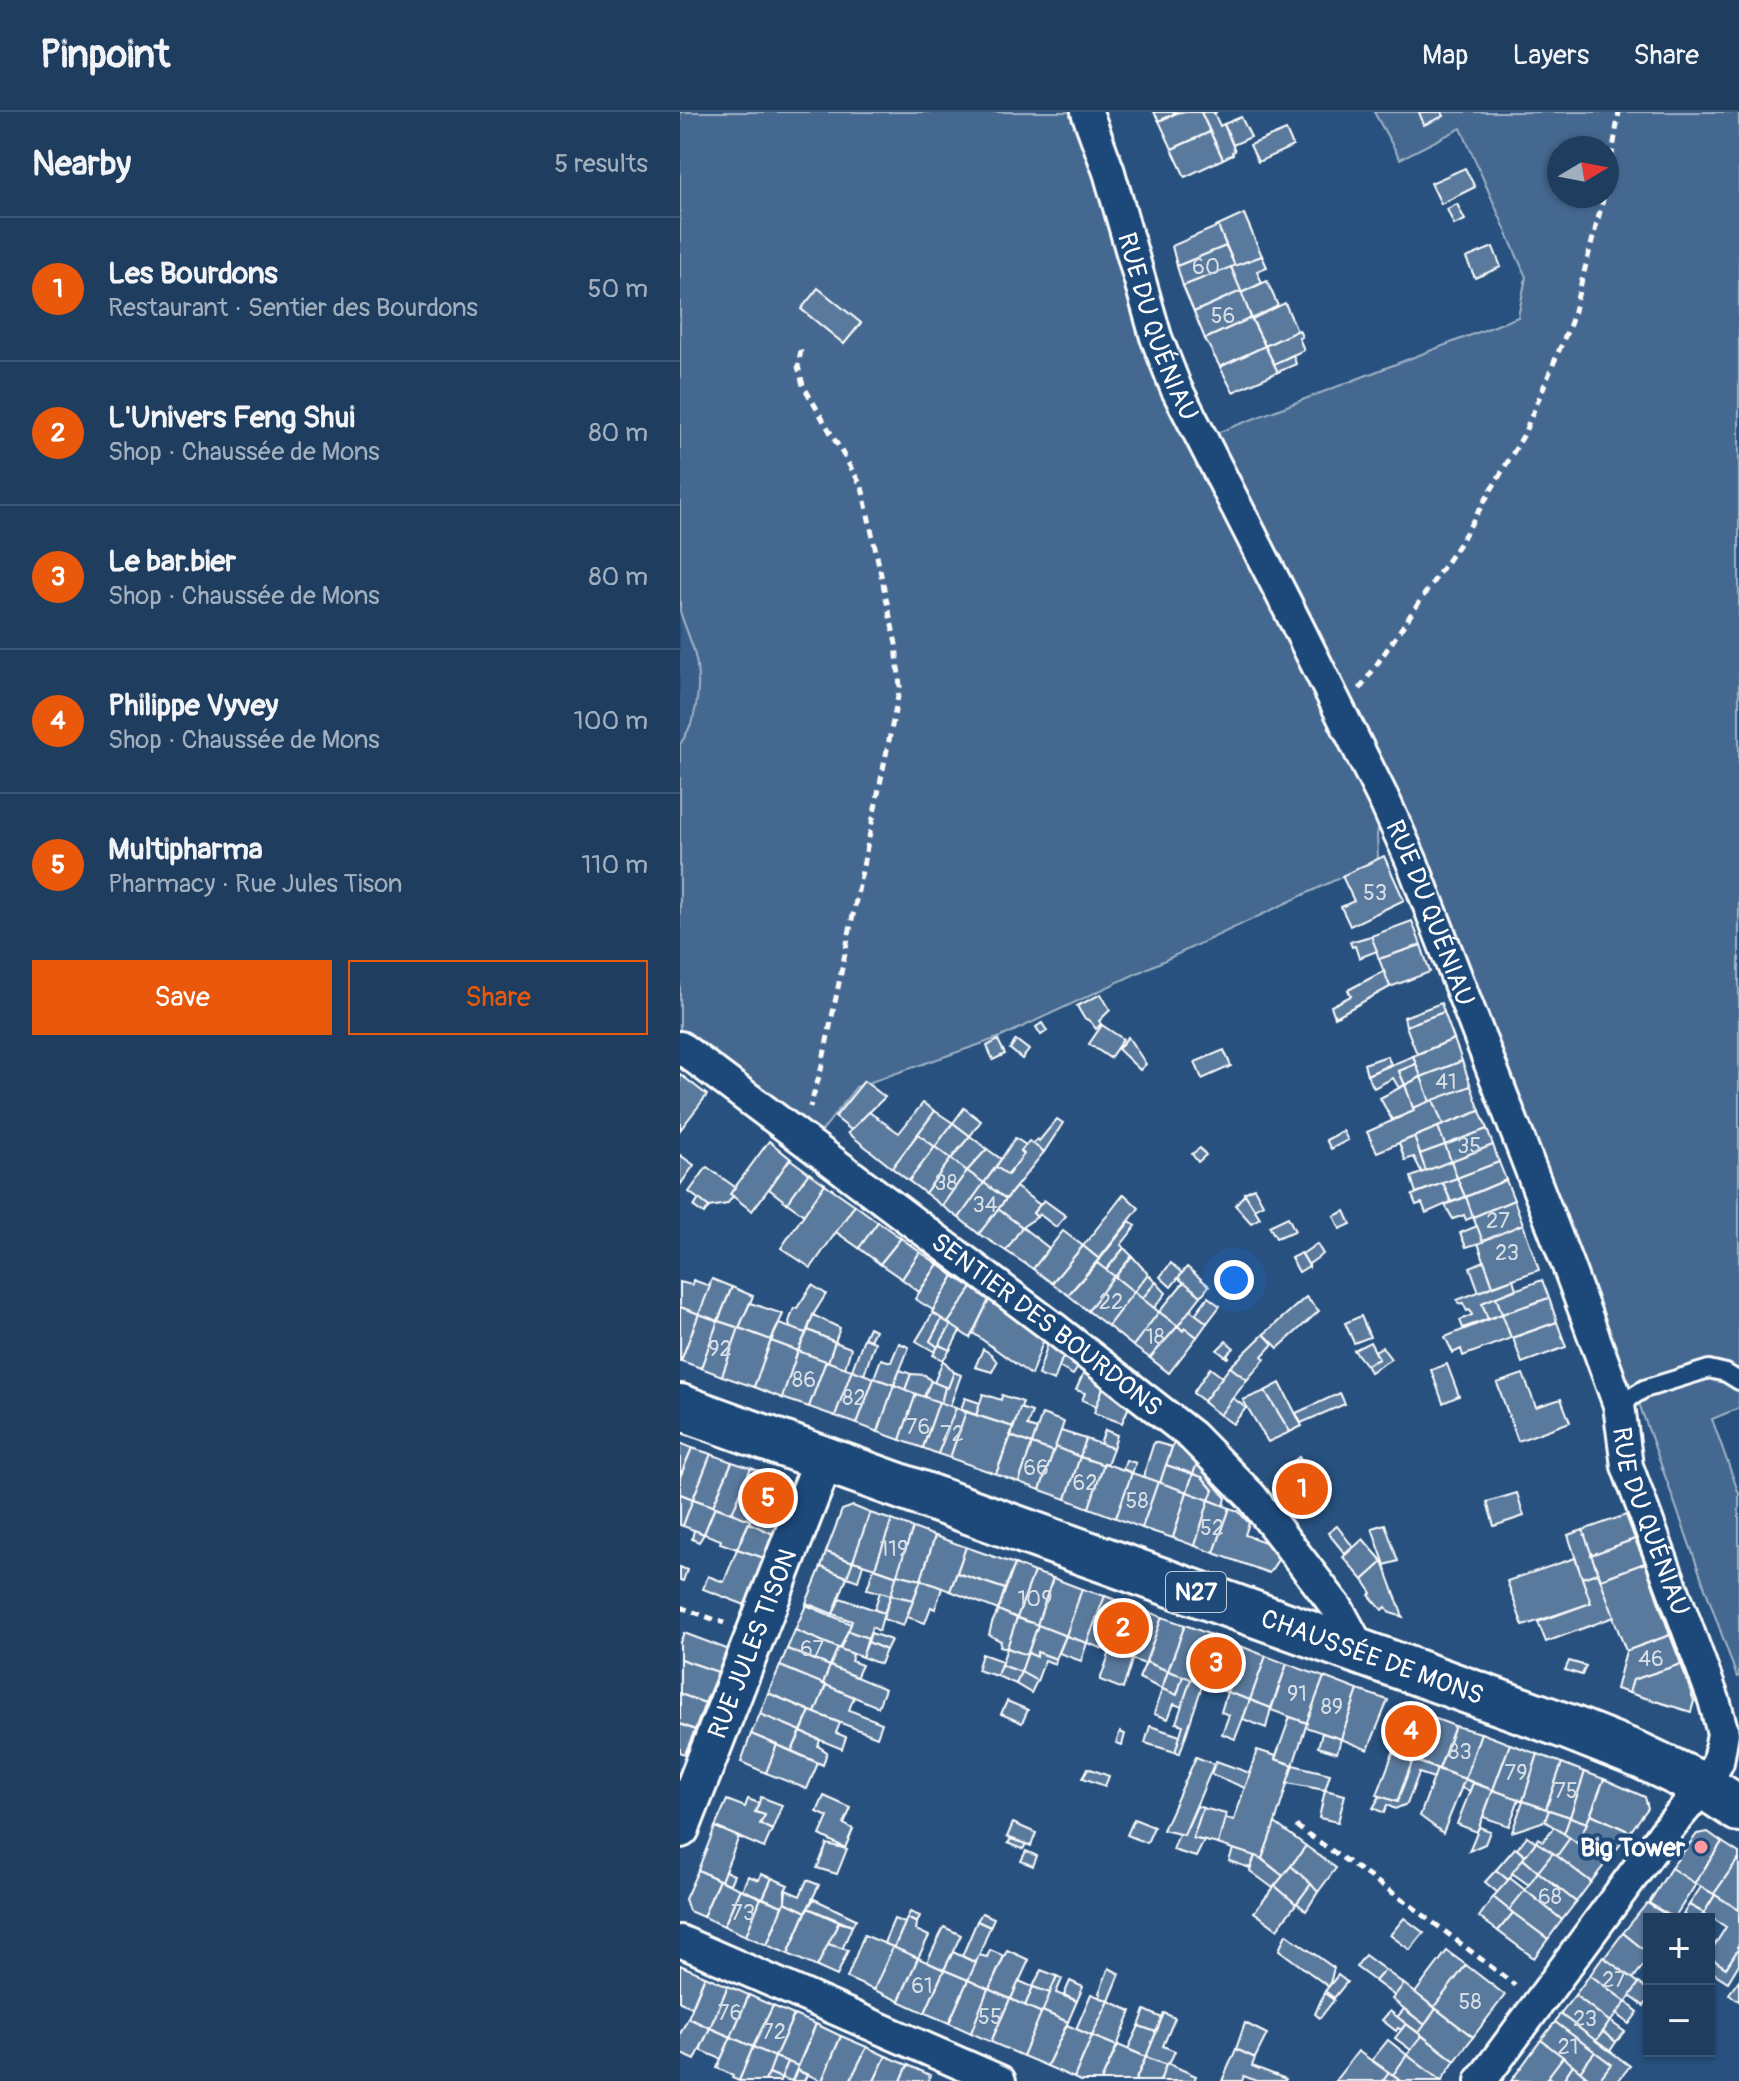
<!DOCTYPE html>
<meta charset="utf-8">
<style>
:root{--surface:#1e3d5f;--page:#2b4868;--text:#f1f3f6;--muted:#a1aebd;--line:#3c5674;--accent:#ea580c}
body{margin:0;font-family:Pangolin,sans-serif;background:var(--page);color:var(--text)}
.controls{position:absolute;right:24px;bottom:24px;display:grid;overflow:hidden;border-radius:0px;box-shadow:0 2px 6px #0004}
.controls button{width:72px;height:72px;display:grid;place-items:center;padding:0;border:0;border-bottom:2px solid var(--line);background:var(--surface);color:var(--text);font:40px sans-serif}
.compass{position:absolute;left:867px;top:24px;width:72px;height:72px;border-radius:50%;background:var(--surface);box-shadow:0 2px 6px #0004;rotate:80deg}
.you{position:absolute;left:554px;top:1168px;width:28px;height:28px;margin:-20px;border:6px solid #fff;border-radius:50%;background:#1a73e8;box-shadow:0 0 0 12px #1a73e833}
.badge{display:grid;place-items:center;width:52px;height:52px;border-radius:50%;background:var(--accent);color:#fff;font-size:26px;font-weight:700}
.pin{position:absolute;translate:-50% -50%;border:4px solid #fff;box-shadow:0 2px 8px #0006}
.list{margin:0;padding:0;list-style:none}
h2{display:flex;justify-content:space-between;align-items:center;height:104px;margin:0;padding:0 32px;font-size:34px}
h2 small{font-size:26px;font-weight:400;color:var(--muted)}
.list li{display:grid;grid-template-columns:52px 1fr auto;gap:24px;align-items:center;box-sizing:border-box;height:144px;padding:0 32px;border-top:2px solid var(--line)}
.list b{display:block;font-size:30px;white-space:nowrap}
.list p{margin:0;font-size:26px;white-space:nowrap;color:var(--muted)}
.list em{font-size:26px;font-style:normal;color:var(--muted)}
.actions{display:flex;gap:16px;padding:24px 32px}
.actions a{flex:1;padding:18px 0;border:2px solid var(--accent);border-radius:0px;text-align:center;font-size:28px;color:var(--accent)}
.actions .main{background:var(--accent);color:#fff}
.map{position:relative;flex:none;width:1059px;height:1969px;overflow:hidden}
header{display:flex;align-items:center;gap:48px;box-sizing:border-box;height:112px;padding:0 40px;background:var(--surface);border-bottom:2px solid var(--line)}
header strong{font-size:38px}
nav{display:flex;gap:44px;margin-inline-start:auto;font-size:28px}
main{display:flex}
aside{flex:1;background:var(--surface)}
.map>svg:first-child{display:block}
.built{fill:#375d88}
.green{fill:#446890;stroke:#a2b4c8;stroke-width:2;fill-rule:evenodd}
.building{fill:#5a7a9d;stroke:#fff;stroke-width:2}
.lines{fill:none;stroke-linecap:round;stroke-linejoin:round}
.service-casing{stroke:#fff;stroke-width:22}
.minor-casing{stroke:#fff;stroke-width:36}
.tertiary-casing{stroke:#fff;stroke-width:44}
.primary-casing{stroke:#fff;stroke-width:50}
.path{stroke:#fff;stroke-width:5;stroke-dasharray:8 6;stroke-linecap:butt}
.service{stroke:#1f4a7a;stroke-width:16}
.minor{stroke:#1f4a7a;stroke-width:30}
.tertiary{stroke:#1f4a7a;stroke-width:38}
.primary{stroke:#1f4a7a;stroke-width:44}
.poi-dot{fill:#ff9aa2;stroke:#1f4a7a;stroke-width:3}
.labels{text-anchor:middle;stroke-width:8;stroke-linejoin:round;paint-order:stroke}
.number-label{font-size:22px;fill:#d6dee6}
.shield{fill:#1f4a7a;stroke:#bcc9d7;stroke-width:2}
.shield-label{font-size:24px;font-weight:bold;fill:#fff}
.street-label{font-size:26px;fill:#fff;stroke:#1f4a7a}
.poi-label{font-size:26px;font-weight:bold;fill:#fff;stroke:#1f4a7a;text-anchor:end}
</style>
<header>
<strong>Pinpoint</strong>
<nav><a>Map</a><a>Layers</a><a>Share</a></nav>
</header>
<main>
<aside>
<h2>Nearby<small>5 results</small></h2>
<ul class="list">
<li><span class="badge">1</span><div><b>Les Bourdons</b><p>Restaurant · Sentier des Bourdons</p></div><em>50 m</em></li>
<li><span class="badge">2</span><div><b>L'Univers Feng Shui</b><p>Shop · Chaussée de Mons</p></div><em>80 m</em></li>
<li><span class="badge">3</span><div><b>Le bar.bier</b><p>Shop · Chaussée de Mons</p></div><em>80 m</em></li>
<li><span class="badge">4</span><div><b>Philippe Vyvey</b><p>Shop · Chaussée de Mons</p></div><em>100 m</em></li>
<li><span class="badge">5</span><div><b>Multipharma</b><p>Pharmacy · Rue Jules Tison</p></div><em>110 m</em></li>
</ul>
<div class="actions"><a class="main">Save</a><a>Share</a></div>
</aside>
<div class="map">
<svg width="1059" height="1969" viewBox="0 0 1059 1969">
<rect width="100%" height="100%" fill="#28517f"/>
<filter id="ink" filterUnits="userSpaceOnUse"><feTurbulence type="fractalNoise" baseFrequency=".0125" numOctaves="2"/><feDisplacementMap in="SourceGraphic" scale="16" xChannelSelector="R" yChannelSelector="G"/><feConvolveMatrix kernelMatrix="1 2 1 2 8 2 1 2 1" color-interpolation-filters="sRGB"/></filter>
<g filter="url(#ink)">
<path class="built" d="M0,499L17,552L16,594L8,621L0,632Z"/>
<path class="green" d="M0,0H406L521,327L838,205L846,165L781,16L720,47L694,0H1059V1296L1032,1307L1059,1382V1564L1057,1565L956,1283L939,1293L706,694L697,722L698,748L321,925L176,975L131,1033L0,935V632C16,610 20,581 17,554C15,536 5,516 0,499ZM879,36H927V84H879Z"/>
<g class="building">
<path d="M474,0H499L479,9Z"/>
<path d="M499,0H521L530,20L492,37L479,9Z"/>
<path d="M521,0H537L534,1L540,14L544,12L555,39L552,40L553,42L543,47Z"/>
<path d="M739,0H762L764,4L744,13Z"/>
<path d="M561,5L571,25L553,33L544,12Z"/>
<path d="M606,18L613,34L578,50L570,33Z"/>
<path d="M530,20L543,47L505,65L492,37Z"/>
<path d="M785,56L795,75L761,92L751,71Z"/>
<path d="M777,92L785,108L774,113L767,97Z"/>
<path d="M564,102L582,144L555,154L538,114Z"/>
<path d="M538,114L546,134L497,154L492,134Z"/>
<path d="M546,134L555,154L503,174L497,154Z"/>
<path d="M813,135L821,155L795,166L786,146Z"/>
<path d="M582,144L587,155L577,159L582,171L561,181L551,155Z"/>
<path d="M551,155L561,179L514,200L503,174Z"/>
<path d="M587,169L598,194L572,207L561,181Z"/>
<path d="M138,176L181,211L164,232L121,197Z"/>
<path d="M561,179L571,206L525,227L514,200Z"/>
<path d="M605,191L617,219L585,234L572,207Z"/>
<path d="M571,206L585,234L540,255L525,227Z"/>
<path d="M619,218L622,225L619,226L624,238L594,252L585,234Z"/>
<path d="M585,234L598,260L553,280L540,255Z"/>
<path d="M613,243L616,252L598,260L594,252Z"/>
<path d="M704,744L724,788L670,814L661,795L674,789L662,764Z"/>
<path d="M732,809L741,833L699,847L691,824Z"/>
<path d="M691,824L697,839L679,846L675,834L672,835L670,830Z"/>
<path d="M741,833L750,860L710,875L699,847Z"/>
<path d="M704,859L710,875L655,905L651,894L671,884L668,878Z"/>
<path d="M421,882L430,898L419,909L421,912L416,917L410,909L404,906L397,894Z"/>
<path d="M761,891L764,900L726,914L724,905Z"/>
<path d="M764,900L774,927L737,942L726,914Z"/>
<path d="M362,911L367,919L361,923L356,915Z"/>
<path d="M422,913L443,927L430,946L409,932Z"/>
<path d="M448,925L466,952L460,958L438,937Z"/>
<path d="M774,927L782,949L741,965L733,944Z"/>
<path d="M318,928L325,942L313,948L307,934Z"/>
<path d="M336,928L349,938L342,947L330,937Z"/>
<path d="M544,938L551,954L522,967L515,950Z"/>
<path d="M707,944L711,952L687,963L684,952Z"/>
<path d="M733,944L736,952L719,959L725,973L719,976L713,966L694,976L687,963Z"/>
<path d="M782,949L791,974L750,990L741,965Z"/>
<path d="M736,952L741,965L725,973L719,959Z"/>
<path d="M0,962L27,983L0,1018Z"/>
<path d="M741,965L750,990L733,996L725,973Z"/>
<path d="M184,969L205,985L171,1018L155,1005Z"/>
<path d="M725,973L734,999L712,1008L700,986Z"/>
<path d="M791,974L800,999L763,1013L753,988Z"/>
<path d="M753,988L763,1013L697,1040L687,1020L734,999L733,996Z"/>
<path d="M243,991L255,999L212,1056L168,1021L189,1000L219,1021Z"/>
<path d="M284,996L301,1009L290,1024L273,1011Z"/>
<path d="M255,999L273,1011L255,1035L238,1022Z"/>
<path d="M800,999L807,1017L765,1033L758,1015Z"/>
<path d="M377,1007L383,1011L364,1040L353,1032L357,1027L359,1029Z"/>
<path d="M273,1011L290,1024L271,1047L255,1035Z"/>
<path d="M758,1015L765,1033L740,1042L734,1025Z"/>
<path d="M807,1017L813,1033L771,1049L765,1033Z"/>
<path d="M663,1019L668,1028L651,1037L646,1028Z"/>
<path d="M238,1022L255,1035L229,1069L212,1056Z"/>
<path d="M290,1024L307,1037L287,1059L271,1047Z"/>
<path d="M734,1025L746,1059L742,1061L734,1045L725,1048L719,1031Z"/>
<path d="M335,1026L346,1033L341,1039L344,1042L328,1063L316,1055Z"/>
<path d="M89,1029L111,1047L72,1099L50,1082Z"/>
<path d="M349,1029L364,1040L326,1087L304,1071L316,1055L328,1063L344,1042L341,1039Z"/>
<path d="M765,1033L771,1049L746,1059L740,1042Z"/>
<path d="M813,1033L819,1050L777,1066L771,1049Z"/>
<path d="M255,1035L271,1047L245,1081L229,1069Z"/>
<path d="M520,1036L526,1043L518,1050L512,1042Z"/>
<path d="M307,1037L321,1047L304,1071L287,1059Z"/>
<path d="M0,1043L14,1053L0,1073Z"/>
<path d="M110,1047L129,1061L107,1091L89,1077Z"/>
<path d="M271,1047L287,1059L262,1094L245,1081Z"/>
<path d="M771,1049L777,1066L736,1081L731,1065Z"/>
<path d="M819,1050L826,1068L785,1085L777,1066Z"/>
<path d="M27,1055L55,1075L50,1082L53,1084L47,1092L29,1095L9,1080Z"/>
<path d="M287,1059L304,1071L279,1106L262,1094Z"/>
<path d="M129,1061L145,1072L124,1103L107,1091Z"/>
<path d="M777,1066L785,1085L771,1090L763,1071Z"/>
<path d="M826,1068L834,1088L793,1105L786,1085Z"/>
<path d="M304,1071L326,1087L299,1122L279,1106Z"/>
<path d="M763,1071L771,1090L746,1101L742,1091L736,1093L732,1083Z"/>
<path d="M145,1072L175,1093L131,1156L101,1136Z"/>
<path d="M336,1075L360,1093L353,1101L357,1105L342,1115L318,1097Z"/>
<path d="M574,1076L583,1092L574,1097L564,1081Z"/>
<path d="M444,1082L459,1096L419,1147L403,1134Z"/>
<path d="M565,1082L580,1106L571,1111L555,1093Z"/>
<path d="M786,1085L793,1105L786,1108L784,1103L773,1107L765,1093Z"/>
<path d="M19,1087L29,1095L24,1102L14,1095Z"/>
<path d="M364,1088L386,1104L376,1115L359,1102L357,1105L353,1101Z"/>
<path d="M834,1088L843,1112L803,1130L793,1105Z"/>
<path d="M175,1093L198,1110L179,1136L156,1120Z"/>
<path d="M318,1097L342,1115L326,1139L299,1122Z"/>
<path d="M665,1099L671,1112L660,1117L654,1104Z"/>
<path d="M608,1105L615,1119L596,1126L589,1114Z"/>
<path d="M450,1109L456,1114L441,1133L444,1136L426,1158L417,1151Z"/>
<path d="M198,1110L221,1126L200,1152L179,1136Z"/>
<path d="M843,1112L859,1158L813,1174L798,1131Z"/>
<path d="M797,1114L803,1130L786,1135L780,1121Z"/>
<path d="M342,1115L369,1136L353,1157L326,1139Z"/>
<path d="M383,1119L403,1134L372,1171L353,1157Z"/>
<path d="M221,1126L240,1140L222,1167L200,1152Z"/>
<path d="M637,1132L643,1142L629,1152V1154L622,1142Z"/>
<path d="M403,1134L419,1147L388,1183L372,1171Z"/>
<path d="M444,1136L452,1144L435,1165L426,1158Z"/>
<path d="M240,1140L258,1152L239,1180L222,1167Z"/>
<path d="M621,1141L629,1154L619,1160L611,1146Z"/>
<path d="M452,1144L468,1162L454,1180L435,1165Z"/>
<path d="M804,1149L813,1174L799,1180L790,1155Z"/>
<path d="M417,1151L434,1164L408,1199L388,1183Z"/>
<path d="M491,1151L502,1161L491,1175L480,1165Z"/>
<path d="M258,1152L274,1164L253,1198L235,1187Z"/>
<path d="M507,1155L529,1174L521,1184L498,1166Z"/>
<path d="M468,1162L476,1170L462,1187L454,1180Z"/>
<path d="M274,1164L292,1176L268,1211L252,1200Z"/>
<path d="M434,1164L454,1180L428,1214L408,1199Z"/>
<path d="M32,1167L52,1175L38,1209L19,1202Z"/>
<path d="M833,1167L836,1177L802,1191L808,1207L783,1216L780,1208L792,1203L790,1198L787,1199L783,1191L779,1192L777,1188Z"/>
<path d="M13,1168L30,1174L19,1202L0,1195V1170L12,1173Z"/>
<path d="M862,1168L869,1186L822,1202L816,1185Z"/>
<path d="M476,1170L486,1181L474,1196L462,1187Z"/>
<path d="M504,1170L521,1184L498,1214L479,1200Z"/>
<path d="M132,1173L146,1182L133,1203L126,1221L110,1216L109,1210L114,1196H117Z"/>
<path d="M52,1175L73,1184L59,1216L38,1209Z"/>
<path d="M292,1176L309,1188L290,1226L268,1211Z"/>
<path d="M454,1180L479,1200L453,1234L428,1214Z"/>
<path d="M528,1185L540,1194L527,1211L515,1202Z"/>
<path d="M626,1185L639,1199L598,1236L584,1222Z"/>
<path d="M816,1185L822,1202L808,1207L802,1191Z"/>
<path d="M869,1186L877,1210L831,1226L822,1202Z"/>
<path d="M309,1188L364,1227L351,1263L293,1221Z"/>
<path d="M70,1191L103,1202L91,1228L59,1216Z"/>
<path d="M0,1195L19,1202L1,1249H0Z"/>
<path d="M510,1198L527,1211L517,1225L505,1216L503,1219L498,1214Z"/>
<path d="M479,1200L498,1214L470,1246L453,1234Z"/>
<path d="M253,1201L262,1207L250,1229L258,1235L255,1240L236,1229Z"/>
<path d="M19,1202L38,1209L21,1256L1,1249Z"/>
<path d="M822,1202L831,1226L783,1244L781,1237L773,1241L765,1225Z"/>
<path d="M133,1203L160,1216L155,1230L128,1218Z"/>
<path d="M681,1204L690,1225L674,1231L665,1211Z"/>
<path d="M262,1207L271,1213L258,1235L250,1229Z"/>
<path d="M38,1209L59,1216L42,1264L21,1256Z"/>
<path d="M877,1210L886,1235L842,1251L833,1226Z"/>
<path d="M99,1212L126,1221L118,1239L91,1229Z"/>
<path d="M271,1213L280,1219L270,1238L259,1233Z"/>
<path d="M498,1214L503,1219L505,1216L517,1225L489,1261L470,1246Z"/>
<path d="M189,1215L195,1218L190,1228L184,1226Z"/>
<path d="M59,1216L91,1228L74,1275L42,1264Z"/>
<path d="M128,1218L155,1230L148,1250L118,1239Z"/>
<path d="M584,1222L593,1232L582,1244L585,1247L567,1268L550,1255Z"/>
<path d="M184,1226L195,1230L184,1263L172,1258Z"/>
<path d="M91,1229L118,1239L102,1286L74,1275Z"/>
<path d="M546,1229L554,1236L547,1243L549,1245L547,1246L537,1238Z"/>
<path d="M155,1230L171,1236L165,1256L148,1250Z"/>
<path d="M690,1230L699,1247L686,1253L674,1238Z"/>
<path d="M219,1231L229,1235L214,1273L194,1266L201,1247L211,1250Z"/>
<path d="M368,1231L384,1242L374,1269L358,1263Z"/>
<path d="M259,1233L270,1238L263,1248L253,1243Z"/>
<path d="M702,1235L711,1247L690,1260L686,1253L699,1247L695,1239Z"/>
<path d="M303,1237L311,1242L317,1250L312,1260L295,1255Z"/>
<path d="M118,1239L146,1249L129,1295L102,1286Z"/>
<path d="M384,1242L399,1254L393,1263L379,1255Z"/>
<path d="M263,1248L274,1260L268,1276L254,1271Z"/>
<path d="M146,1249L172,1258L155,1304L129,1295Z"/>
<path d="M767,1252L779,1284L763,1291L751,1258Z"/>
<path d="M550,1255L567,1268L540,1303L523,1290Z"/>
<path d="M530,1256L542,1265L524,1289L513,1281Z"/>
<path d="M172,1258L194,1266L177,1312L155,1304Z"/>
<path d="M220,1258L231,1262L225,1278L214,1273Z"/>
<path d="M405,1258L425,1270L417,1294L402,1288L405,1281L396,1278Z"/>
<path d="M274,1260L281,1263L270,1294L261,1291L265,1275L268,1276Z"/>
<path d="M231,1262L245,1263L251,1269L244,1285L225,1278Z"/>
<path d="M843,1262L856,1295L881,1287L890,1310L838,1329L817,1271Z"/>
<path d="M194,1266L214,1273L198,1320L177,1312Z"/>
<path d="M251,1269L265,1275L261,1291L244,1285Z"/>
<path d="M425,1270L451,1290L442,1311L414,1301Z"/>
<path d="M600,1271L622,1314L610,1320L585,1279Z"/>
<path d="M214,1273L236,1282L220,1328L198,1320Z"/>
<path d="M585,1279L610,1320L588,1330L563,1288Z"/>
<path d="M660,1281L665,1292L621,1311L616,1301Z"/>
<path d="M236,1282L259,1290L243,1336L220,1328Z"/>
<path d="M303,1282L321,1288L322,1283L343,1290L333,1315L296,1303Z"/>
<path d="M285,1286L300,1291L296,1303L281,1297Z"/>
<path d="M553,1286L566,1296L553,1312L540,1303Z"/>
<path d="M259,1290L276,1296L258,1342L243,1336Z"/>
<path d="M276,1296L286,1300L270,1346L258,1342Z"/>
<path d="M340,1296L352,1300L347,1314L357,1317L352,1332L331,1324Z"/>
<path d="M286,1300L333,1315L316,1362L270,1346Z"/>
<path d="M362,1302L384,1310L374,1340L352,1332Z"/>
<path d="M425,1318L437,1323L433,1336L420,1332Z"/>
<path d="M381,1319L406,1327L400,1345L375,1335Z"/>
<path d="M331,1324L352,1332L339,1370L316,1362Z"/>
<path d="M495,1326L517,1352L513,1362L486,1353Z"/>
<path d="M406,1327L433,1336L427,1352L424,1351V1353L400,1345Z"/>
<path d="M474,1330L492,1335L480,1371L463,1365Z"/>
<path d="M0,1331L12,1336L0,1365Z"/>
<path d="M352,1332L374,1340L360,1378L339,1370Z"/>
<path d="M375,1335L400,1345L386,1387L360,1378Z"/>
<path d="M12,1336L31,1342L13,1387L0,1382V1365Z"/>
<path d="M31,1342L52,1350L33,1394L13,1387Z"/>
<path d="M400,1345L424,1353L409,1396L386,1387Z"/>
<path d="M619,1345L650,1382L626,1402L595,1364Z"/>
<path d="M446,1348L456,1351L452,1361L443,1357Z"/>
<path d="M52,1350L71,1356L52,1401L33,1394Z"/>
<path d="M424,1351L452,1361L436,1406L409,1396Z"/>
<path d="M517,1352L546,1386L544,1394L529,1388L533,1378L522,1365L513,1362Z"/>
<path d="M486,1353L513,1362L507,1380L480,1371Z"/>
<path d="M71,1356L107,1369L112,1380L93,1422L69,1411L70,1408L52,1401Z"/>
<path d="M452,1361L478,1370L462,1416L436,1406Z"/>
<path d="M513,1362L522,1365L533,1378L529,1388L507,1380Z"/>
<path d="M478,1370L507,1380L493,1426L462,1416Z"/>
<path d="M507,1380L529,1388L515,1434L493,1426Z"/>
<path d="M837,1381L844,1404L814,1414L807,1390Z"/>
<path d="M0,1382L13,1387L3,1414L0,1413Z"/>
<path d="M13,1387L35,1395L24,1422L3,1414Z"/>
<path d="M529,1388L550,1396L534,1441L515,1434Z"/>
<path d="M173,1394L190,1401L173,1450L146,1440L162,1398Z"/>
<path d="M35,1395L70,1408L57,1437L40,1431L41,1428L24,1422Z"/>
<path d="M550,1396L558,1399L569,1411L565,1423L588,1431L600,1445L589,1461L534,1441Z"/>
<path d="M190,1401L212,1408L195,1456L173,1449Z"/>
<path d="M946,1403L955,1427L911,1443L903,1418Z"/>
<path d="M212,1408L233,1416L217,1464L195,1456Z"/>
<path d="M69,1411L93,1422L84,1446L57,1437Z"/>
<path d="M705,1412L718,1449L705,1453L692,1416Z"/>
<path d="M657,1414L673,1435L665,1442L648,1421Z"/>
<path d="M233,1416L255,1424L241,1468L217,1462Z"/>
<path d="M14,1418L24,1422L19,1430L12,1427Z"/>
<path d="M903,1418L918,1461L902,1466L888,1423Z"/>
<path d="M255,1424L286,1435L270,1479L241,1468Z"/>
<path d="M683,1427L703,1450L683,1468L663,1445Z"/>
<path d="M955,1427L965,1451L921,1467L911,1443Z"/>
<path d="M286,1435L335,1452L325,1477L277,1461Z"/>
<path d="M57,1437L84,1446L65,1493L23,1477L28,1464L44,1470Z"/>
<path d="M146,1440L173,1450L167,1465L141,1455Z"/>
<path d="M895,1446L911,1491L843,1514L827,1469Z"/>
<path d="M173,1449L183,1452L178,1469L167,1465Z"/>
<path d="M703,1450L723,1505L710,1501L706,1495L702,1498L689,1483L692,1481L683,1468Z"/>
<path d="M965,1451L990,1523L946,1539L919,1468Z"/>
<path d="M335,1452L354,1460L337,1506L318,1498Z"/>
<path d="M0,1455L7,1458L3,1469L0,1468Z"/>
<path d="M141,1455L167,1465L153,1502L126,1491Z"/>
<path d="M194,1456L217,1464L211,1483L187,1477Z"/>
<path d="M354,1460L373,1466L357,1513L337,1506Z"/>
<path d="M277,1461L325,1477L318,1498L270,1479Z"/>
<path d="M918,1461L934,1505L866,1530L858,1510L911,1491L902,1466Z"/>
<path d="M217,1462L241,1468L233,1488L211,1483Z"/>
<path d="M373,1466L402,1477L386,1524L357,1513Z"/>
<path d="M241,1468L262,1476L255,1497L251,1495L245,1511L227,1505Z"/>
<path d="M402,1477L425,1484L407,1531L386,1524Z"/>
<path d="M200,1480L211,1483L204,1501L194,1498Z"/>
<path d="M211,1483L233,1488L223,1514L203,1507Z"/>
<path d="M425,1484L482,1505L465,1552L407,1531Z"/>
<path d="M160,1486L204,1501L199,1519L192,1515L188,1526L168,1519L172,1509L153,1502Z"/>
<path d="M126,1493L171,1512L160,1537L115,1518Z"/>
<path d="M318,1498L337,1506L327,1536L320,1534L321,1529L309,1523L312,1511Z"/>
<path d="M482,1505L505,1513L488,1559L466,1550Z"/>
<path d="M337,1506L358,1513L347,1543L327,1536Z"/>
<path d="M358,1513L386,1524L376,1547L357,1540V1545L348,1541Z"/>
<path d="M505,1513L529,1522L512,1568L488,1559Z"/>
<path d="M115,1518L158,1536L150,1554L107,1537Z"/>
<path d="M168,1519L188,1526L182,1545L160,1537Z"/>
<path d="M4,1521L47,1537L38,1560L0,1547V1530Z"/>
<path d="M191,1521L211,1528L206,1538L188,1530Z"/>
<path d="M529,1522L563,1535L547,1580L512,1568Z"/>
<path d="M990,1523L1001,1552L953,1568L949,1581L936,1577L946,1539Z"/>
<path d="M386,1524L407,1531L401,1549L379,1541Z"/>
<path d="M188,1530L206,1538L200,1552L182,1545Z"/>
<path d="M563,1535L586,1544L570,1588L547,1580Z"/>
<path d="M158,1536L173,1542L171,1549L182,1553L176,1566L150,1554Z"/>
<path d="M327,1536L347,1543L341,1560L321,1553Z"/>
<path d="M107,1537L150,1554L143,1572L100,1554Z"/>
<path d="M357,1540L376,1547L375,1552L365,1548L357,1569L341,1560L347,1543L348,1541L357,1545Z"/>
<path d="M430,1540L452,1548L443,1577L420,1568Z"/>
<path d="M302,1542L322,1549L317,1564L297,1558Z"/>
<path d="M586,1544L607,1552L591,1596L570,1588Z"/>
<path d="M0,1547L38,1560L25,1591L0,1582Z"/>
<path d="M889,1549L906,1554L902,1563L885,1558Z"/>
<path d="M466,1550L488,1559L482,1577L459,1566Z"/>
<path d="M607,1552L644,1565L627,1611L591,1598Z"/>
<path d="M1001,1552L1014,1589L1011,1600L949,1581L953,1568Z"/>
<path d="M321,1553L341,1560L336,1572L317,1564Z"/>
<path d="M100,1554L146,1573L135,1601L88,1581Z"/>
<path d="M150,1554L205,1577L198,1595L143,1572Z"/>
<path d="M488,1559L503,1564L497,1583L482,1577Z"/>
<path d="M341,1560L357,1569L351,1581L336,1572Z"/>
<path d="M503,1564L511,1567L502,1595L494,1592L488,1607L474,1602L482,1577L497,1583Z"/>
<path d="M644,1565L678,1578L661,1627L625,1615Z"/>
<path d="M511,1567L523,1571L500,1641L495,1640L503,1613L496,1611Z"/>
<path d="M146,1573L174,1585L169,1598L202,1611L197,1625L135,1601Z"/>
<path d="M678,1578L708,1588L688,1638L661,1627Z"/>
<path d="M547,1580L570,1588L555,1627L542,1622L549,1603L541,1600Z"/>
<path d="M88,1581L130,1599L121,1619L80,1602Z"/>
<path d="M0,1582L25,1591L15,1618L0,1612Z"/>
<path d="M570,1588L591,1596L586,1616L563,1607Z"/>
<path d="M327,1589L348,1598L342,1611L321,1602Z"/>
<path d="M730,1597L775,1614L759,1657L713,1641Z"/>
<path d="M130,1599L160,1611L156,1621L166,1625L162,1637L121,1620Z"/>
<path d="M80,1602L121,1619L112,1639L71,1622Z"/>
<path d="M610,1605L627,1611L613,1653L595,1647Z"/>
<path d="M0,1612L15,1618L5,1642L0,1640Z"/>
<path d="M470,1614L500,1624L495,1640L465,1631Z"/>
<path d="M775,1614L801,1621L785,1667L759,1657Z"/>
<path d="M121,1620L140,1628L138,1634L147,1640L143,1653L112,1639Z"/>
<path d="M440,1620L445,1622L442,1633L436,1631Z"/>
<path d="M642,1621L661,1627L657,1641L638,1635Z"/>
<path d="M801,1621L830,1632L813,1678L785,1667Z"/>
<path d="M71,1622L97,1633L86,1661L61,1650Z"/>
<path d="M830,1632L858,1642L843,1689L813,1678Z"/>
<path d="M97,1633L138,1651L127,1677L86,1661Z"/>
<path d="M577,1638L596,1644L595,1647L613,1653L595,1711L582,1747L538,1732L544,1706L554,1708Z"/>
<path d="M713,1641L733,1648L717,1690L697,1683Z"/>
<path d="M858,1642L882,1651L866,1697L843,1689Z"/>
<path d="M516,1645L534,1652L504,1723L483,1718Z"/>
<path d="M733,1648L757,1657L754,1666L739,1661L727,1692L715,1697L707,1693L704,1701L693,1696L700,1684L717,1690Z"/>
<path d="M536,1649L570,1661L565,1676L531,1662Z"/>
<path d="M882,1651L905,1660L890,1705L866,1697Z"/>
<path d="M613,1653L650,1662L645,1678L607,1671Z"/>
<path d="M408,1656L429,1664L425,1674L403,1666Z"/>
<path d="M757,1657L785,1667L763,1721L740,1704Z"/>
<path d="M905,1660L924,1667L907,1711L890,1705Z"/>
<path d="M785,1667L793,1671L790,1679L781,1676Z"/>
<path d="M924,1667L965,1685L968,1696L950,1720L911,1702Z"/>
<path d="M793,1671L813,1678L797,1720L777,1712Z"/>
<path d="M645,1678L665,1683L658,1710L639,1706Z"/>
<path d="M813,1678L839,1687L829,1714L803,1705Z"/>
<path d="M144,1684L171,1696L164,1712L173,1717L165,1736L140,1723L148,1705L137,1700Z"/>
<path d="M81,1685L102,1693L92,1718L80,1712L85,1703L75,1700Z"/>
<path d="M68,1687L79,1691L75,1700L85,1703L80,1712L92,1718L84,1736L35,1715L47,1688L65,1695Z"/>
<path d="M843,1689L869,1698L865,1709L832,1720Z"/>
<path d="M517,1694L523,1696L513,1726L524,1729L516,1745L493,1738L499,1722L504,1723Z"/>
<path d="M523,1696L546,1702L538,1732L513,1726Z"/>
<path d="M869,1698L890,1705L884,1722L865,1709Z"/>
<path d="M911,1702L950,1720L925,1752L897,1731Z"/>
<path d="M890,1705L907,1711L897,1731L884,1722Z"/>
<path d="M454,1707L474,1715L467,1731L447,1723Z"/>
<path d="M333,1711L356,1721L351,1734L327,1725Z"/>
<path d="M595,1711L626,1734L603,1764L582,1747Z"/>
<path d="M35,1715L59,1725L41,1769L18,1758Z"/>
<path d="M799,1715L810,1719L805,1732L789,1739Z"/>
<path d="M874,1715L890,1726L877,1744L856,1730L858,1726L863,1729Z"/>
<path d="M1028,1720L1042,1730L1014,1772L991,1756L1017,1722Z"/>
<path d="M847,1724L856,1730L845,1744L837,1737Z"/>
<path d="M890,1726L925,1752L911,1770L877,1744Z"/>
<path d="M331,1727L346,1732L343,1737L328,1731Z"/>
<path d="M856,1730L873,1741L858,1760L843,1747Z"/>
<path d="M1042,1730L1059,1741V1746L1034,1782L1015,1771Z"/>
<path d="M147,1732L167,1737L157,1762L137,1756Z"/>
<path d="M626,1734L656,1756L638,1780L611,1754Z"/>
<path d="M835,1736L845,1744L828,1768L816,1758Z"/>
<path d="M553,1737L575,1744L570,1756L549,1749Z"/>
<path d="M346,1739L357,1744L353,1754L341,1749Z"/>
<path d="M873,1741L911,1770L896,1790L858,1760Z"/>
<path d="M575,1744L580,1746L603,1764L593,1776L570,1759Z"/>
<path d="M1059,1746V1798L1034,1782Z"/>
<path d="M843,1747L858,1760L849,1773L832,1761Z"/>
<path d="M611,1754L631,1772L616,1792L595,1774Z"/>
<path d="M991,1756L1016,1772L994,1806L969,1791Z"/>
<path d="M18,1758L39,1768L23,1805L9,1799L5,1787Z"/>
<path d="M816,1758L828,1768L818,1781L805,1770Z"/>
<path d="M45,1759L54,1763L50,1772L41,1769Z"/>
<path d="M858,1760L896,1790L882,1808L845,1778Z"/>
<path d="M81,1762L92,1766L83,1786L62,1778L68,1764L79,1768Z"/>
<path d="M92,1766L108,1773L105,1778V1790L102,1794L83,1786Z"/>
<path d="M830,1766L845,1778L829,1798L813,1785Z"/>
<path d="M39,1768L60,1777L44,1814L23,1805Z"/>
<path d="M127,1768L139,1773L126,1800L105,1790L106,1778L120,1784Z"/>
<path d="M631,1772L638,1780L626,1799L617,1791Z"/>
<path d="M595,1774L616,1792L597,1817L574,1800Z"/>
<path d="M1021,1775L1035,1783L1024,1801L1009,1793Z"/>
<path d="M60,1777L81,1786L66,1824L44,1814Z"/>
<path d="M845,1778L882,1808L868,1827L829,1798Z"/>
<path d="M1035,1783L1059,1798V1832L1057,1835L1059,1836L1046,1856L1029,1845V1842L1046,1815L1024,1801Z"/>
<path d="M813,1785L833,1801L818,1819L799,1805Z"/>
<path d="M81,1786L102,1794L87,1833L66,1824Z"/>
<path d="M134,1787L176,1807L172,1814L128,1796Z"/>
<path d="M105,1790L126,1800L108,1842L87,1833Z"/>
<path d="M967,1791L993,1807H969V1842L943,1821Z"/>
<path d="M1009,1793L1024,1801L1019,1807H1010L1003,1802Z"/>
<path d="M128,1796L159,1810L137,1855L108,1842Z"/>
<path d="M230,1800L240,1804L237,1811L227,1806Z"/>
<path d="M302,1801L314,1806L310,1815L297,1809Z"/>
<path d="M833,1801L868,1827L854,1846L818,1819Z"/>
<path d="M227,1806L237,1811L236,1818L249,1824L238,1846L214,1836Z"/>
<path d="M724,1806L744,1821L730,1838L710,1823Z"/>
<path d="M214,1807L225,1811L214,1836L204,1831Z"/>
<path d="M297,1809L310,1815L296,1851L282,1844Z"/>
<path d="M159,1810L172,1814L162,1838L148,1832Z"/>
<path d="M264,1815L281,1823L264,1858L247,1850Z"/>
<path d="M943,1821L969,1842V1846L952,1868L924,1846Z"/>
<path d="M606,1822L654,1856L649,1875L599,1838Z"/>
<path d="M184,1823L213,1835L194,1878L167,1866Z"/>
<path d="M148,1832L168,1838L157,1864L137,1855Z"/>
<path d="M213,1835L238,1846L219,1889L194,1878Z"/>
<path d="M1059,1836V1852L1048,1870L1029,1858V1845L1046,1856Z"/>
<path d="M310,1838L324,1844L309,1878L288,1868L299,1843L307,1845Z"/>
<path d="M327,1838L349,1848L331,1887L309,1878Z"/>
<path d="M767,1839L786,1853L754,1895L735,1881Z"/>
<path d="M273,1840L296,1851L288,1868L264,1858Z"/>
<path d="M685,1843L705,1858L695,1869L676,1855Z"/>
<path d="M923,1845L959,1871L946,1890L910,1863Z"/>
<path d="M238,1846L264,1858L245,1901L219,1889Z"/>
<path d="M0,1853L25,1864L12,1895L0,1890Z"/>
<path d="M786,1853L825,1883L793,1925L754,1895Z"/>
<path d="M429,1856L440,1862L429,1889L419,1885L421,1882L419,1881Z"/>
<path d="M264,1858L288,1868L269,1911L245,1901Z"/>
<path d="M361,1858L377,1864L370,1881L353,1875Z"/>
<path d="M705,1858L724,1872L715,1884L695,1869Z"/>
<path d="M658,1863L667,1870L654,1886L645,1879Z"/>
<path d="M910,1863L946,1890L930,1910L895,1883Z"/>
<path d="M25,1864L48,1874L30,1916L8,1906Z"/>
<path d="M377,1864L382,1867L376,1881L397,1889L388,1910L362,1899Z"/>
<path d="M288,1868L308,1877L291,1921L269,1911Z"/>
<path d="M1059,1868V1889L1049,1882Z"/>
<path d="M339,1869L353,1875L345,1894L331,1887Z"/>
<path d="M390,1869L403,1875L397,1889L384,1883Z"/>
<path d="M959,1871L969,1879V1887L964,1894L950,1884Z"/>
<path d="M724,1872L756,1897L745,1913L712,1887Z"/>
<path d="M48,1874L69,1883L51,1925L30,1916Z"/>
<path d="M353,1875L370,1881L362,1901L345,1894Z"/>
<path d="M308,1877L330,1887L311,1930L291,1921Z"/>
<path d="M644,1881L654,1888L640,1906L635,1902Z"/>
<path d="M411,1882L429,1889L412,1924L396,1917Z"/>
<path d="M69,1883L93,1894L73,1935L51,1925Z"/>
<path d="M895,1883L930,1910L916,1929L880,1902Z"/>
<path d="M330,1887L362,1901L343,1944L311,1930Z"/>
<path d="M429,1889L451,1899L437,1934L412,1924Z"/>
<path d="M946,1890L958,1900L949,1912L936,1902Z"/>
<path d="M93,1894L114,1903L95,1945L73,1935Z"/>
<path d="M724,1897L745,1913L739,1921L717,1905Z"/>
<path d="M756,1897L793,1925L775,1949L739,1921Z"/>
<path d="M465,1898L482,1906L476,1920L459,1914Z"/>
<path d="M362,1899L388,1910L367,1954L343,1944Z"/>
<path d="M710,1899L726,1912L721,1918L718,1916L716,1919L702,1908Z"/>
<path d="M484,1901L495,1906L483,1934L495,1939L489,1952L486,1953L466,1945Z"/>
<path d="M880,1902L950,1954L938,1969H918L931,1952L875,1910Z"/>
<path d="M114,1903L136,1912L118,1954L95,1945Z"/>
<path d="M8,1906L30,1916L15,1948L0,1941V1922Z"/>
<path d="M930,1909L945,1920L936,1930L923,1920Z"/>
<path d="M875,1910L915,1940L900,1959L861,1928Z"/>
<path d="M565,1911L587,1922L575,1946L556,1937Z"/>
<path d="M136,1912L161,1924L142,1969L117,1958Z"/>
<path d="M726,1912L742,1924L731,1938L715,1926Z"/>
<path d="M387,1913L412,1924L394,1966L367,1954Z"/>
<path d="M459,1914L476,1920L466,1945L448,1937Z"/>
<path d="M30,1916L51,1925L41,1947L20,1938Z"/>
<path d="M923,1920L936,1930L930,1939L916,1929Z"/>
<path d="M161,1924L187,1935L170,1969H142Z"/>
<path d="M412,1924L437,1934L421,1969H400L394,1966Z"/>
<path d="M742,1924L775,1949L761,1969L727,1943Z"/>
<path d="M51,1925L73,1935L59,1969L52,1966L53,1963L37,1956Z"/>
<path d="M708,1928L727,1943L713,1963L692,1948Z"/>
<path d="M861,1928L883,1945L865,1969H831Z"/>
<path d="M438,1933L466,1945L455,1969H421Z"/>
<path d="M73,1935L95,1945L90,1959L85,1969H59Z"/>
<path d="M187,1935L206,1944L194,1969H170Z"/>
<path d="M556,1937L575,1946L572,1954L606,1967L605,1969H576L564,1964L562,1969H542Z"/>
<path d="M678,1939L709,1961L703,1969H655Z"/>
<path d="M915,1940L931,1952L918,1969H913L900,1959Z"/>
<path d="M727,1943L761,1969H720L713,1963Z"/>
<path d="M206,1944L228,1953L221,1969H194Z"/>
<path d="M95,1945L108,1950L101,1966L89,1961Z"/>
<path d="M466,1945L486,1953L480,1969H455Z"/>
<path d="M883,1945L893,1953L882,1969H874L868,1965Z"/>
<path d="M108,1950L118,1954L112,1969L101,1966Z"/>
<path d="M487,1951L516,1964L514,1969H480Z"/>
<path d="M228,1953L250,1963L248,1969H221Z"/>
<path d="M893,1953L905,1963L900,1969H891L885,1965Z"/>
<path d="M117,1958L127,1963L124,1969H112Z"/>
<path d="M89,1961L101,1966L100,1969H85Z"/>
<path d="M709,1961L713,1963L720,1969H703Z"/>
</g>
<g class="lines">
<defs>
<path id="service" d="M939,1293L964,1277L1029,1257L1046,1261L1059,1269"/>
<g id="minor">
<path id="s1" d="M407,0L429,60L476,225L496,276L615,509L706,692L732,750L888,1154L939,1293L947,1354L1034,1588L1043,1621L1038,1650L1024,1674L985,1720L801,1969"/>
<path id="s2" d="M0,935L370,1213L512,1324L571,1384L658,1497L682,1541"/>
<path d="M0,1829L320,1969"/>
</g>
<g id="tertiary">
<path id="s3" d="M0,1716L144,1347"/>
</g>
<g id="primary">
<path id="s4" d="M0,1295L888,1615L961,1644L1024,1674L1059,1697"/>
</g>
</defs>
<use href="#service" class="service-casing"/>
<use href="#minor" class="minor-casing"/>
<use href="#tertiary" class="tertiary-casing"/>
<use href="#primary" class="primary-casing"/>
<g class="path">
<path d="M927,74L939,0"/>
<path d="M121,238L118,254L123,273L182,375L216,532L220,575L141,958L130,995"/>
<path d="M680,577L781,429L843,324L891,210L924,84"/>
<path d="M0,1495L44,1511"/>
<path d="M616,1714L729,1792L835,1873"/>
</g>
<use href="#service" class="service"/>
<use href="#minor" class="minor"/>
<use href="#tertiary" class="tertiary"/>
<use href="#primary" class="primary"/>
</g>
</g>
<circle class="poi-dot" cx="1021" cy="1735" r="8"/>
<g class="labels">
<g class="number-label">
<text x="526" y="162">60</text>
<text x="543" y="211">56</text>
<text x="695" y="788">53</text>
<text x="766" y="977">41</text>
<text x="789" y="1041">35</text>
<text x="266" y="1078">38</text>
<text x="305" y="1100">34</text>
<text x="818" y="1116">27</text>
<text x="827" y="1148">23</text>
<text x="431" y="1197">22</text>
<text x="475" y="1232">18</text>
<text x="40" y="1244">92</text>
<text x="124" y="1275">86</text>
<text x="174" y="1293">82</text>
<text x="238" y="1322">76</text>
<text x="272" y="1329">72</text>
<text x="356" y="1363">66</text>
<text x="405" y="1378">62</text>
<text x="457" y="1396">58</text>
<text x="532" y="1423">52</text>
<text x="214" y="1444">119</text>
<text x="355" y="1494">109</text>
<text x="132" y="1544">67</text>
<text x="971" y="1554">46</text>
<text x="617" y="1589">91</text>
<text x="652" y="1602">89</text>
<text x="780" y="1647">83</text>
<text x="836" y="1668">79</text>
<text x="886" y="1686">75</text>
<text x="870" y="1792">68</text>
<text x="63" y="1808">73</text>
<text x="934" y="1875">27</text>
<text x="242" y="1881">61</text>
<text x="790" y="1897">58</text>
<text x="50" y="1908">76</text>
<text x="310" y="1912">55</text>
<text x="905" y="1914">23</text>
<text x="94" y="1927">72</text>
<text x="888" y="1942">21</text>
</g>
<rect class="shield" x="486" y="1460" width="60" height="40" rx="6"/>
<g class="shield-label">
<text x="516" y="1488">N27</text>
</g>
<g class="street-label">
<text dy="9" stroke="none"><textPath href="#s1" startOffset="226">RUE DU QUÉNIAU</textPath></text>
<text dy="9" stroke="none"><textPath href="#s1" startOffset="874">RUE DU QUÉNIAU</textPath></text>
<text dy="9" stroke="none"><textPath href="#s2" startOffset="460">SENTIER DES BOURDONS</textPath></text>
<text dy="9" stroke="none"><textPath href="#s1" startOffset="1522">RUE DU QUÉNIAU</textPath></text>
<text dy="9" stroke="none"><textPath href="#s3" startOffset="198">RUE JULES TISON</textPath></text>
<text dy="9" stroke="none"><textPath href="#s4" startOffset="736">CHAUSSÉE DE MONS</textPath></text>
</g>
<g class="poi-label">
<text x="1005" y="1744">Big Tower</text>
</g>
</g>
</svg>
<div class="controls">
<button>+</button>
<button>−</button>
</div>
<svg class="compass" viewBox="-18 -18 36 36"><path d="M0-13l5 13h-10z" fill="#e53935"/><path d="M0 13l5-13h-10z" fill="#a1aebd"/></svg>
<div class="you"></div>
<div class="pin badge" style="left:622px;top:1377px">1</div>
<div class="pin badge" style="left:443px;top:1516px">2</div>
<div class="pin badge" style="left:536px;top:1551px">3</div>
<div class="pin badge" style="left:731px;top:1619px">4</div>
<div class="pin badge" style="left:88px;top:1386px">5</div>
</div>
</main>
